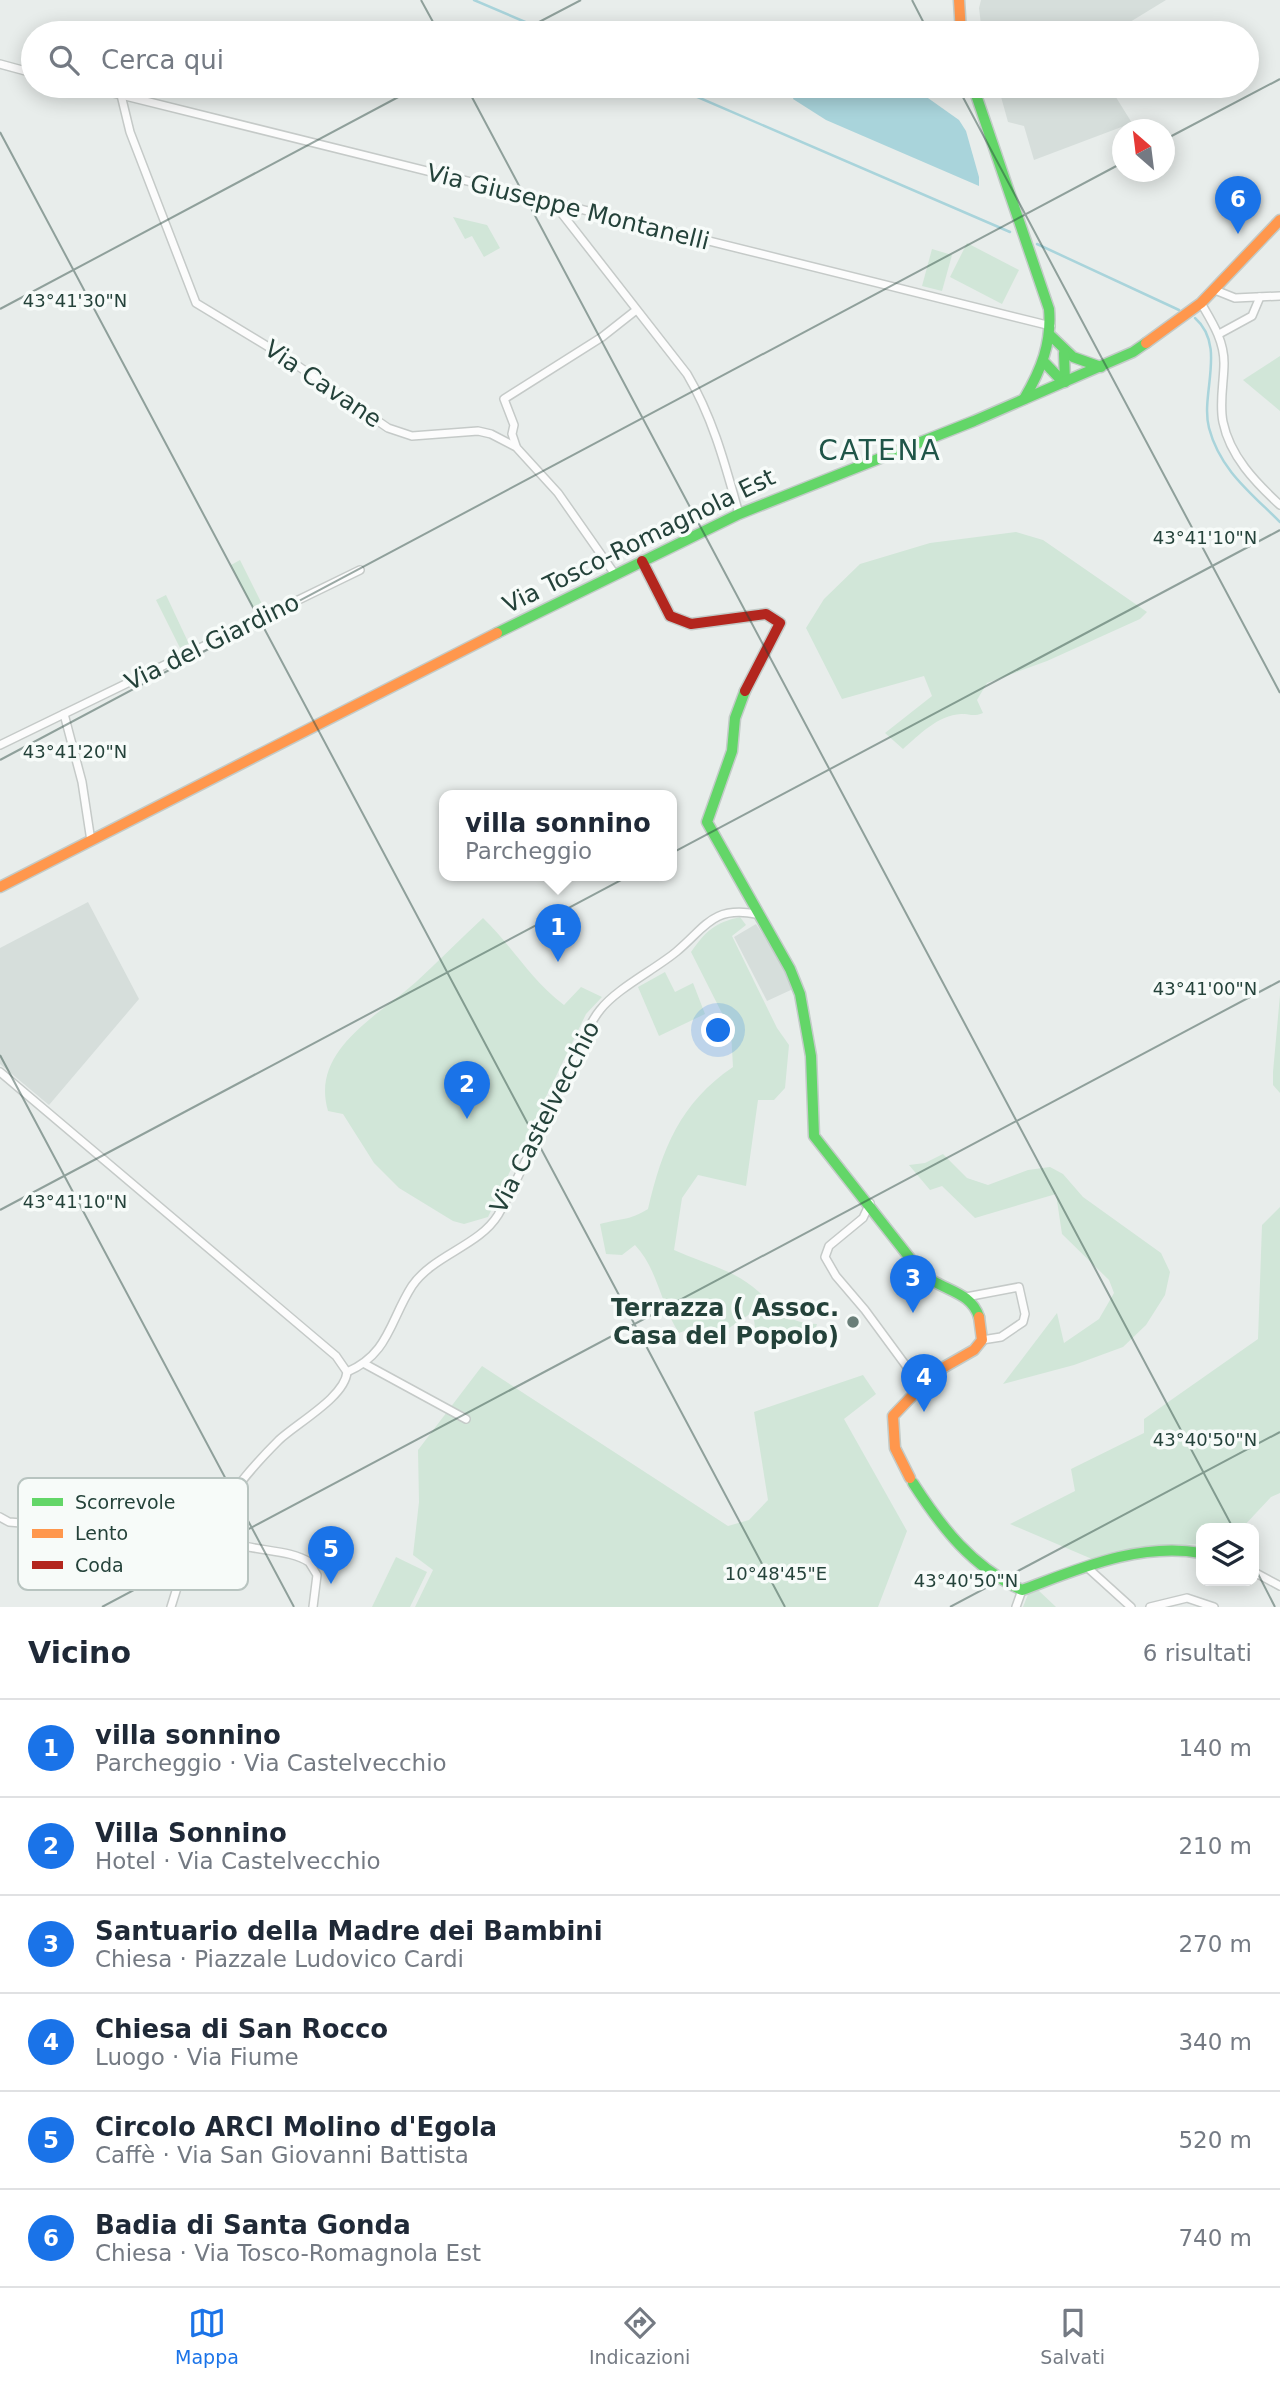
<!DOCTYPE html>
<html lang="it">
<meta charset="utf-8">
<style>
:root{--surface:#fff;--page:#f6f6f7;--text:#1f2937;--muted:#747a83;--line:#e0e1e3;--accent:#1a73e8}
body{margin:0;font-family:"DejaVu Sans",sans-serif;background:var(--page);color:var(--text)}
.controls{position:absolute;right:21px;bottom:21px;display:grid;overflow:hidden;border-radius:14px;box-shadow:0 4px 18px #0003}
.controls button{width:63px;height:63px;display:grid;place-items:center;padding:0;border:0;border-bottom:2px solid var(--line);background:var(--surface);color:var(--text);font:35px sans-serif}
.compass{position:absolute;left:1112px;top:119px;width:63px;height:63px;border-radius:50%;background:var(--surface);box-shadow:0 4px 18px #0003;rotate:332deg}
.you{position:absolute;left:719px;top:1031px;width:24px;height:24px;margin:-18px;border:5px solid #fff;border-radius:50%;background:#1a73e8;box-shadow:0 0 0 10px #1a73e833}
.badge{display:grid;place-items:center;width:46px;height:46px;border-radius:50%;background:var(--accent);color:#fff;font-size:23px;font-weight:700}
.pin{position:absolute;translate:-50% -58px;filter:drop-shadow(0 2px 4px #0008)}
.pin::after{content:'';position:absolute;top:37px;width:24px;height:21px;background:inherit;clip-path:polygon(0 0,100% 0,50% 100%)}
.popup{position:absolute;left:439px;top:790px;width:238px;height:91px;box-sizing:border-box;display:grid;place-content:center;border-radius:14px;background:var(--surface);filter:drop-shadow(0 2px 5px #0005);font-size:23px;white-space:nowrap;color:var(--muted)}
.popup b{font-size:26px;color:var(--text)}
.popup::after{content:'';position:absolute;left:50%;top:100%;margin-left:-14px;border:14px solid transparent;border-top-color:var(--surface)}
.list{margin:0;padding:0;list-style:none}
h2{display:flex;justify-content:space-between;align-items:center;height:91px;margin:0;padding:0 28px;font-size:30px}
h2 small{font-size:23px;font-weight:400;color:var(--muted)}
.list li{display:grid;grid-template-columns:46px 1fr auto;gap:21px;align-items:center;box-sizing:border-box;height:98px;padding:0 28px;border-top:2px solid var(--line)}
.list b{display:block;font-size:26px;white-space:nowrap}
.list p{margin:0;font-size:23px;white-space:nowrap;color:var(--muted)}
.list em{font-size:23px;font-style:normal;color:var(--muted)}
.icon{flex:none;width:38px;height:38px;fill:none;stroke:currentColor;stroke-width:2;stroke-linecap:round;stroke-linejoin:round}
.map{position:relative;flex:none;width:1280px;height:1607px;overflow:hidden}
.search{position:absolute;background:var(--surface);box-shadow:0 4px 18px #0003;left:21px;right:21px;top:21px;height:77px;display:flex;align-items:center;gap:18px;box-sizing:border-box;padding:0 24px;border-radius:38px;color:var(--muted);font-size:26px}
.sheet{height:679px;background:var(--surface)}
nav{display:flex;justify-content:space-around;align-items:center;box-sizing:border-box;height:98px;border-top:2px solid var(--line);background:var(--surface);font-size:19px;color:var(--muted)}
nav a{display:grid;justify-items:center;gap:4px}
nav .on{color:var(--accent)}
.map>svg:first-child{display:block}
.built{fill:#d6dedb}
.green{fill:#d1e6d8}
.water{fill:#a9d4db}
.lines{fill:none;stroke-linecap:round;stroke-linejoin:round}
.stream{stroke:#a9d4db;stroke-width:2.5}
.street-casing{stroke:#c5cac8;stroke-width:10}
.fast-casing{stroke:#c3cbc8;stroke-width:13}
.slow-casing{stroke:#c3cbc8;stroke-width:13}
.jam-casing{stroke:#c3cbc8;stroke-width:13}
.street{stroke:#fcfcfc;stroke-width:7}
.fast{stroke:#63d668;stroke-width:10}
.slow{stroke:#ff974d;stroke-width:10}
.jam{stroke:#b3261e;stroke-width:10}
.ticks{fill:none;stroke:#24423a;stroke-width:2;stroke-opacity:0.45}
.poi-dot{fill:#697e78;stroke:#f7fbf9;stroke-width:2.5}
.labels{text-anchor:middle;stroke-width:7;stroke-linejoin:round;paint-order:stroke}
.street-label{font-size:24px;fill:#24423a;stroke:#f7fbf9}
.poi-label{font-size:24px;font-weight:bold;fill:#24423a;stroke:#f7fbf9;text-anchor:end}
.quarter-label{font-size:28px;letter-spacing:2px;fill:#1f5548;stroke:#f7fbf9}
.key{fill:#f7fbf9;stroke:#b8c4c0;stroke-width:2}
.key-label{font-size:19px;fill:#24423a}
.ticks-label{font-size:18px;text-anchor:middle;fill:#24423a;stroke:#f7fbf9;stroke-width:7;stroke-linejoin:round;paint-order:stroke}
</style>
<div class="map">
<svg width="1280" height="1607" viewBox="0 0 1280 1607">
<rect width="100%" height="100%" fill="#e8edeb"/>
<g class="built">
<path d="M981,0H1166L1112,33H982L979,8Z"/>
<path d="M998,86H1109L1132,123L1034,160L1024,126L1008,122Z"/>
<path d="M88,902L139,999L49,1105L0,1064V948Z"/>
<path d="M756,924L788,973L793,989L767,1001L734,937Z"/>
</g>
<g class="green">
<path d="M453,217L487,225L500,248L484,257L472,236L465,239Z"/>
<path d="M967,243L1019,270L1002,304L950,277Z"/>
<path d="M932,249L952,255L942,291L922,286Z"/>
<path d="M1280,356V411L1243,380Z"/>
<path d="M1016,532L1043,540L1147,612L1140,619L1047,661L987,683L977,700L983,713C973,717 971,714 961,714C938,715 919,735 903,749L885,733L932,696L924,676L842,699L806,628L824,599L860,564L930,543Z"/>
<path d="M240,560L264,608L255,612L231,565Z"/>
<path d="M166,595L189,644L180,648L156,600Z"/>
<path d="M740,917L746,925L732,936L777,1028L789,1045L785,1088L774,1100H758L746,1186L698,1175L682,1198L674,1250C696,1260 719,1266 740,1278C771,1296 779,1324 817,1324L814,1333L785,1331L757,1343L753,1312L729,1328H715L697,1338L687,1330L679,1333C661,1306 658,1269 635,1245L622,1255L606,1254L600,1224C621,1218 629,1221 648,1209C662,1149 680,1103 733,1067L731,1031L691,952C706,931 714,923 740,917Z"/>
<path d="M483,918C514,948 529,978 564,1005L581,987L602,997L586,1014L488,1217L464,1224L453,1221L399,1188L374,1163L343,1114L328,1111C310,1050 378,1016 416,982C439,961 460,939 483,918Z"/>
<path d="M665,972L675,992L693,983L705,1014L659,1036L638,987Z"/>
<path d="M1280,995V1093L1273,1085V1072Z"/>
<path d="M943,1154L967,1178L988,1185L1028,1170L1050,1167L1063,1174L1083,1197L1161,1253L1170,1272L1165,1295L1146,1325L1123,1347L1074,1365L1003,1384L1057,1313L1064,1343L1099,1319L1114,1293L1109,1280L1062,1234L1056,1194L975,1218L942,1186L930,1190L909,1165L925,1163Z"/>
<path d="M1280,1207V1493L1271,1497L1242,1528H1201V1544L1142,1547L1092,1559L1010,1524L1075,1491L1071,1469L1144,1433V1419L1258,1339L1262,1225Z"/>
<path d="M482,1366L728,1526L749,1520L768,1500L754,1412L863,1375L876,1394L844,1419L907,1531L878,1607H415L433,1570L413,1555L419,1502L418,1450Z"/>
<path d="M396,1557L427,1572L410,1607H372Z"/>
<path d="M1036,1590H1038L1056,1607H1023L1029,1592Z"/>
</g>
<path class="water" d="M798,86H911L959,120L966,131L979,177V186L826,120L793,99Z"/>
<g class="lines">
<g class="stream">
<path d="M474,0L551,33"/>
<path d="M672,86L1010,232"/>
<path d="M1037,244L1179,310"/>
<path d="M1195,318C1227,346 1200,394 1209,428C1220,470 1251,493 1280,522"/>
</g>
<defs>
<g id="street">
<path d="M0,64L33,73"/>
<path d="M85,86L1051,326"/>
<path d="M121,95L130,132L196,303L285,357L388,428L412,436L478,431L491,434L516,447L558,493L614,573"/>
<path d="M552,201L687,374C713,418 725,464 739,514"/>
<path d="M1215,290L1235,298L1280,296"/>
<path d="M1201,303C1212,322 1224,340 1224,363C1224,382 1219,403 1223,422C1230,456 1255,482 1280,505"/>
<path d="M1219,334L1252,316L1260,297"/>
<path d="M516,446L512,434L514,425L504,399L602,337L635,311"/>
<path d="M64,714L82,782L91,841"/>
<path d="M0,745L360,570"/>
<path d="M0,1072L336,1356L347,1372C345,1397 297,1423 279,1440C256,1463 224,1497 215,1528"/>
<path d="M870,1203L863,1218L829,1246L825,1257L836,1276L865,1310L918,1382"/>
<path d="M966,1297L1019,1287L1025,1314L1023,1322L1001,1337L982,1340"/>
<path d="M365,1364L466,1419"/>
<path d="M347,1372C389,1354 390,1320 412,1286C433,1255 479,1246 498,1215C527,1165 549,1104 577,1052C584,1038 590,1022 600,1010C616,989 654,970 676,952C706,927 712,906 756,914"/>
<path d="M0,1517L9,1522L118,1531L191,1543L215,1528"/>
<path d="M215,1528C230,1555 284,1545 309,1562L317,1575L313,1607"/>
<path d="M1089,1569L1131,1607"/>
<path d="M1254,1572L1280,1586"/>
<path d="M171,1607L191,1543"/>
<path d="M1016,1607L1022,1590"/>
<path d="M1150,1607L1187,1598L1214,1607"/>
</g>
<g id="fast">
<path d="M973,86L1049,309C1052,343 1041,370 1024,399"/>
<path d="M1051,336L1073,357L1101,367"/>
<path d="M1064,353L1065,382"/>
<path d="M1045,363L1063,382"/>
<path d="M497,633L739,514L974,421L1133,352L1146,343"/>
<path d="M745,691L735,718L732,751L707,822L790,969L800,994L811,1056L814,1136L913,1262C919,1268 925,1277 933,1281C952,1292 972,1295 979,1317"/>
<path d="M913,1483C942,1528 972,1567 1022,1590C1079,1569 1139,1542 1201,1553"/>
</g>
<g id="slow">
<path d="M959,0L961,33"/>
<path d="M1146,343L1201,303L1280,220"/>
<path d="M0,887L497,633"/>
<path d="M910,1478L895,1448L893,1416L912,1396L918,1382L974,1350L982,1340L979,1317"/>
</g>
<path id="jam" d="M642,561L670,616L691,624L766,614L780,623L745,691"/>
</defs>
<use href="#street" class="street-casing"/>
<use href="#fast" class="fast-casing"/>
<use href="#slow" class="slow-casing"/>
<use href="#jam" class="jam-casing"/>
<use href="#street" class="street"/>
<use href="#fast" class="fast"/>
<use href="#slow" class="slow"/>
<use href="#jam" class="jam"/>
</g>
<path class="ticks" d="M421,0L439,33M912,0L929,33M518,33L581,0M466,86L1233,1528M957,86L1280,693M0,132L785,1607M1164,140L1280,79M0,309L419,86M0,760L1122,163M0,1055L294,1607M0,1210L1280,530M1254,1566L1275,1607M102,1607L1280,981M950,1607L1280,1432"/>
<circle class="poi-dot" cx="853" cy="1322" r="7"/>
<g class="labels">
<g class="street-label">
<text transform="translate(568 207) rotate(14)" y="8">Via Giuseppe Montanelli</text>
<text transform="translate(323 384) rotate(34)" y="8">Via Cavane</text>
<text transform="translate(639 541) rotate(-26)" y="8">Via Tosco-Romagnola Est</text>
<text transform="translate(212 642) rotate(-26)" y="8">Via del Giardino</text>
<text transform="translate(545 1117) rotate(-63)" y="8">Via Castelvecchio</text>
</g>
<g class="poi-label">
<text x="839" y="1316">Terrazza ( Assoc.<tspan x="839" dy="28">Casa del Popolo)</tspan></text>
</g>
<g class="quarter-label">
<text x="880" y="460">CATENA</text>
</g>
</g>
<rect x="18" y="1478" width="230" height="112" rx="10" class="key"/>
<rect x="32" y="1498" width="31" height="8" fill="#63d668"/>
<rect x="32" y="1529" width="31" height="9" fill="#ff974d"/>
<rect x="32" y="1561" width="31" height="8" fill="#b3261e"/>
<g class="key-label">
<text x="75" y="1509">Scorrevole</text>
<text x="75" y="1540">Lento</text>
<text x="75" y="1572">Coda</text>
</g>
<g class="ticks-label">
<text x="75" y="307">43°41'30"N</text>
<text x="1205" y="544">43°41'10"N</text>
<text x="75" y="758">43°41'20"N</text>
<text x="1205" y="995">43°41'00"N</text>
<text x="75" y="1208">43°41'10"N</text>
<text x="1205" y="1446">43°40'50"N</text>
<text x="776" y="1580">10°48'45"E</text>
<text x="966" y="1587">43°40'50"N</text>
</g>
</svg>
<div class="controls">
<button><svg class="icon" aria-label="layers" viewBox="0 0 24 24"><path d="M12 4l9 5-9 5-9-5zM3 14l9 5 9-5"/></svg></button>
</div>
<svg class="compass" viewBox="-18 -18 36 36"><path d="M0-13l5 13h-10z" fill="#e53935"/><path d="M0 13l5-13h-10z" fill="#747a83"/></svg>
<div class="you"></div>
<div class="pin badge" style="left:558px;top:962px">1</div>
<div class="popup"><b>villa sonnino</b>Parcheggio</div>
<div class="pin badge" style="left:467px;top:1119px">2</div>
<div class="pin badge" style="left:913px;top:1313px">3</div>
<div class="pin badge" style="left:924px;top:1412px">4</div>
<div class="pin badge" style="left:331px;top:1584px">5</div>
<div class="pin badge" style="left:1238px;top:234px">6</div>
<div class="search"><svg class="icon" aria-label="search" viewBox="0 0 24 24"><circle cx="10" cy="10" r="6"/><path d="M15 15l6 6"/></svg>Cerca qui</div>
</div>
<section class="sheet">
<h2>Vicino<small>6 risultati</small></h2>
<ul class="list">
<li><span class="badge">1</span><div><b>villa sonnino</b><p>Parcheggio · Via Castelvecchio</p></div><em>140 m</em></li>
<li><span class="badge">2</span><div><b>Villa Sonnino</b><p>Hotel · Via Castelvecchio</p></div><em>210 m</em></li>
<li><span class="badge">3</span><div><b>Santuario della Madre dei Bambini</b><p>Chiesa · Piazzale Ludovico Cardi</p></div><em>270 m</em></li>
<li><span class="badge">4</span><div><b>Chiesa di San Rocco</b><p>Luogo · Via Fiume</p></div><em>340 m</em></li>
<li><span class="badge">5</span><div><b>Circolo ARCI Molino d'Egola</b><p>Caffè · Via San Giovanni Battista</p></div><em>520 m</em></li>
<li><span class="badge">6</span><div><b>Badia di Santa Gonda</b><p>Chiesa · Via Tosco-Romagnola Est</p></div><em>740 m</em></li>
</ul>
</section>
<nav>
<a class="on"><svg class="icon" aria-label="map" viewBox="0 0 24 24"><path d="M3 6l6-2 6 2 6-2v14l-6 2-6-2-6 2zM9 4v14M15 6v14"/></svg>Mappa</a>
<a><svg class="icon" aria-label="directions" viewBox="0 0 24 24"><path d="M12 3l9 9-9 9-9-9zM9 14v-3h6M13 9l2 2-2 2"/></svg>Indicazioni</a>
<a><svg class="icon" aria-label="saved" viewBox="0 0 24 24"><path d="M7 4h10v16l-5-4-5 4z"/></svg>Salvati</a>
</nav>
